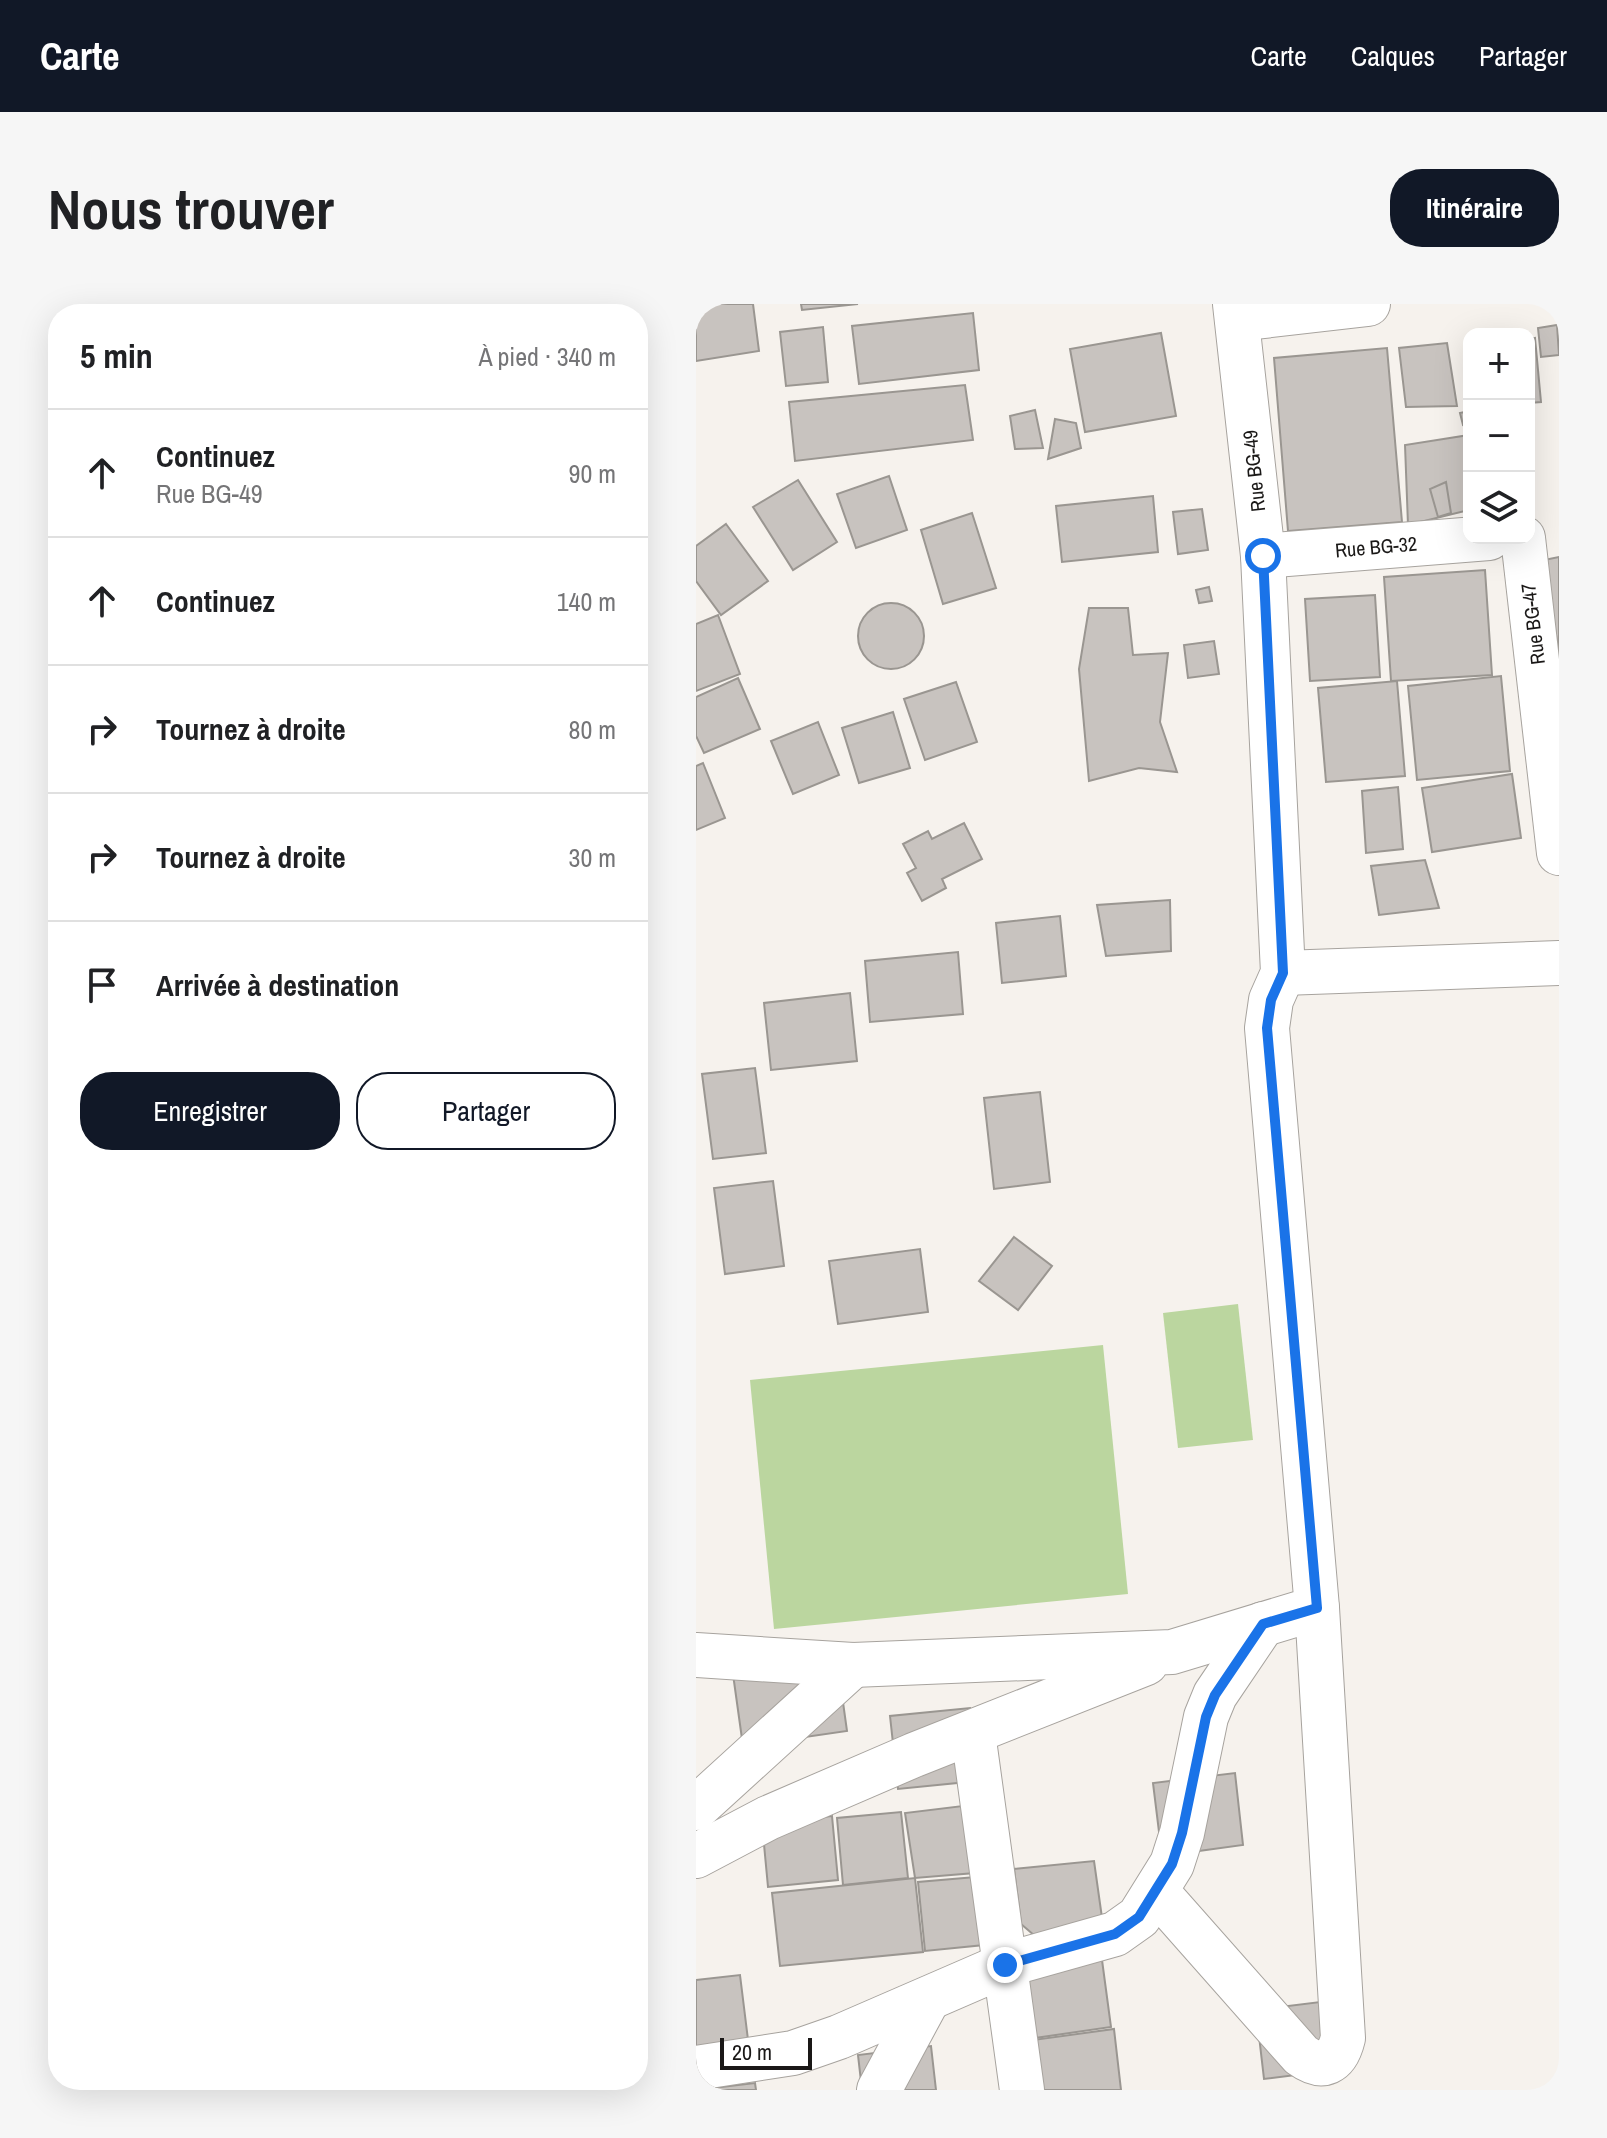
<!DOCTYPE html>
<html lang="fr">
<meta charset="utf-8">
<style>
:root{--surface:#fff;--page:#f6f6f6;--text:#202124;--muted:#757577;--line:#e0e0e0;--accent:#111827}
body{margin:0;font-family:"Archivo Narrow",sans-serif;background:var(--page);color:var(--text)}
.controls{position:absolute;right:24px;top:24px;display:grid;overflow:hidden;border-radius:16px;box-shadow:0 8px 32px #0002}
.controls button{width:72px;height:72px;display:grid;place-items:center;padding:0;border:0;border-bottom:2px solid var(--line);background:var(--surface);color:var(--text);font:40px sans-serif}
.scale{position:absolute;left:24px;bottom:20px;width:92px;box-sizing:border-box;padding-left:8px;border:4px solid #1a1817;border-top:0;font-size:22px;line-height:28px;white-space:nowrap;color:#1a1817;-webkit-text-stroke:6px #fff;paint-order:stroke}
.stop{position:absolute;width:24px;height:24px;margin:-18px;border:6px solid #1a73e8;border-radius:50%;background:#fff}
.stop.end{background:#1a73e8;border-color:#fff;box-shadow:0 2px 8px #0008}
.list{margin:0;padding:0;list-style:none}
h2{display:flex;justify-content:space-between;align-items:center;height:104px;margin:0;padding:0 32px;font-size:34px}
h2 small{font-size:26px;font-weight:400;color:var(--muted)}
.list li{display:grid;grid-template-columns:52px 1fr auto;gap:24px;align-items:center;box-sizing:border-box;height:128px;padding:0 32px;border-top:2px solid var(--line)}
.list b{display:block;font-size:30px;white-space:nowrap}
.list p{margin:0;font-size:26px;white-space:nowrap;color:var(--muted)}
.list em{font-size:26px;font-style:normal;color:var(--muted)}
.actions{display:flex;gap:16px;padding:24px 32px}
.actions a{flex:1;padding:18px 0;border:2px solid var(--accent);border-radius:32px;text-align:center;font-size:28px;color:var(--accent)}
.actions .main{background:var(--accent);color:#fff}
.icon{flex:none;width:44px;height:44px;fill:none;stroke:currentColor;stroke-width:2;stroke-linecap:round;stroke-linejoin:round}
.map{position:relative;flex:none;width:863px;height:1786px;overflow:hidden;border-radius:32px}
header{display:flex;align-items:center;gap:48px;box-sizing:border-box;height:112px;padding:0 40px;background:var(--accent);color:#fff}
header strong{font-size:38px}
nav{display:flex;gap:44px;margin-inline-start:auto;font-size:28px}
.intro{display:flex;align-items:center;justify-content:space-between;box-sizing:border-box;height:192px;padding:0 48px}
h1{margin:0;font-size:56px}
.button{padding:20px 36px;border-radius:32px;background:var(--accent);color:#fff;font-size:28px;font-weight:700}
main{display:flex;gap:48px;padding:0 48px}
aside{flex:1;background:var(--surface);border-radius:32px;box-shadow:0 8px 32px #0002}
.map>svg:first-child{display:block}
.park{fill:#bbd69f}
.building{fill:#c8c3bf;stroke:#9a9691;stroke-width:2}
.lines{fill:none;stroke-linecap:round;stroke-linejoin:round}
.minor-casing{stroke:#a7a39e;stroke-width:46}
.minor{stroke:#fff;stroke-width:44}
.route{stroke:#1a73e8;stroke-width:10}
.labels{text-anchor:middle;stroke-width:6;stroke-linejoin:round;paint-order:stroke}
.street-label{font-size:20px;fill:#1a1817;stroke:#fff}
</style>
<header>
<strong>Carte</strong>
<nav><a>Carte</a><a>Calques</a><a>Partager</a></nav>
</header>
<div class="intro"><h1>Nous trouver</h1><a class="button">Itinéraire</a></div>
<main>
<aside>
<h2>5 min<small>À pied · 340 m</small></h2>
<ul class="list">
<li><svg class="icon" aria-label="ahead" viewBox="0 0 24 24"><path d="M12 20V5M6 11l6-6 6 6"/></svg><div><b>Continuez</b><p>Rue BG-49</p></div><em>90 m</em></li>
<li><svg class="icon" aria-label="ahead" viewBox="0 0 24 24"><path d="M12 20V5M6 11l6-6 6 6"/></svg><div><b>Continuez</b></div><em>140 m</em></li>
<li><svg class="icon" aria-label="right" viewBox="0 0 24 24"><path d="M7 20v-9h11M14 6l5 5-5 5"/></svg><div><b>Tournez à droite</b></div><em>80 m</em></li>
<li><svg class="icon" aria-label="right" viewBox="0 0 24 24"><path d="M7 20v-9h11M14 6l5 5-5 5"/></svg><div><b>Tournez à droite</b></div><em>30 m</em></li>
<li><svg class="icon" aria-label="arrive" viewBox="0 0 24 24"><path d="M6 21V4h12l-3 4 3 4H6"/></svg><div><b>Arrivée à destination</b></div></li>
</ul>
<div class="actions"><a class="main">Enregistrer</a><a>Partager</a></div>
</aside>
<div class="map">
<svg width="863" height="1786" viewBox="0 0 863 1786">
<rect width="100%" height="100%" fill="#f6f2ed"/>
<g class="park">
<path d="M542,1000L557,1136L482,1144L467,1009Z"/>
<path d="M407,1041L432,1290L78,1325L54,1076Z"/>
</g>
<g class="building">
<path d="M0,0H57L63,47L0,57Z"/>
<path d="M105,0H162L106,6Z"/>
<path d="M277,9L283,66L163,80L156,22Z"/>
<path d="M861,21L863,51L845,53L842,24Z"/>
<path d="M127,23L132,78L90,82L84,28Z"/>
<path d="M465,29L480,112L389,128L374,45Z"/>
<path d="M839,34L845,98L833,99V35Z"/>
<path d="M751,39L761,102L710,103L703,44Z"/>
<path d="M691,44L706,218L592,227L578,54Z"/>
<path d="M269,81L277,136L99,157L93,98Z"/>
<path d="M339,106L347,144L319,145L314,112Z"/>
<path d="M773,107V119L767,121L764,109Z"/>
<path d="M359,115L380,119L385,144L352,155Z"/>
<path d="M773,131V206L712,221L709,141Z"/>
<path d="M193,172L211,226L160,244L141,190Z"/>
<path d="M102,176L141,238L97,266L57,203Z"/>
<path d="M750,178L755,209L742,213L734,185Z"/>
<path d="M457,192L462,248L366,258L360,202Z"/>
<path d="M506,205L512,246L482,250L477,208Z"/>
<path d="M276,209L300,284L247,300L225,226Z"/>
<path d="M30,220L72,277L25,311L0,277V242Z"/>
<path d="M863,253V349L848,256Z"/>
<path d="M789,266L796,371L695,377L688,273Z"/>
<path d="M513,283L516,297L503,299L500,286Z"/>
<path d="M679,291L684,373L614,377L609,295Z"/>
<circle cx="195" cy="332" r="33"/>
<path d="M393,304H432L437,351L472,349L464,418L481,468L443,464L393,477L383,365Z"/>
<path d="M22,311L44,370L0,387V320Z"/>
<path d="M518,337L523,370L492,374L488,341Z"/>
<path d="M805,372L814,467L721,476L712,382Z"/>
<path d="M42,374L64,425L8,449L0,432V393Z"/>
<path d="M701,377L709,472L630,478L622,384Z"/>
<path d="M260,378L281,438L229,456L208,395Z"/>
<path d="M197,408L214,464L163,479L146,424Z"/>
<path d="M122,418L143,471L97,490L75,437Z"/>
<path d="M7,459L29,514L0,526V462Z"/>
<path d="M816,470L825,534L736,548L726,484Z"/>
<path d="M702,483L707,545L670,549L666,487Z"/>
<path d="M268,519L286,555L246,575L250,584L226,597L211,569L220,564L207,540L232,527L236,535Z"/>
<path d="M729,556L743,604L683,611L675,562Z"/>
<path d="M474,596L475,647L410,652L401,601Z"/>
<path d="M364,612L370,672L306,679L300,619Z"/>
<path d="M262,648L267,710L174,718L169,657Z"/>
<path d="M154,689L161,757L75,766L68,699Z"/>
<path d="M59,764L70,849L17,855L6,770Z"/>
<path d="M344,788L354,878L298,885L288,794Z"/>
<path d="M77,877L88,962L29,970L18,884Z"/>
<path d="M318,933L356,962L322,1006L283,977Z"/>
<path d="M224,945L232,1008L142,1020L133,957Z"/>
<path d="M140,1348L151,1427L47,1442L36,1363Z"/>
<path d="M274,1404L281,1477L202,1485L194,1412Z"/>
<path d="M539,1469L547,1541L466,1552L457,1479Z"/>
<path d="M283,1500L291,1568L219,1574L209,1509Z"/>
<path d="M205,1508L212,1574L147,1581L141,1514Z"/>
<path d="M136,1512L142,1576L72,1583L66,1519Z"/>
<path d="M398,1557L408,1628L346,1638L325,1620L318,1565Z"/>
<path d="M291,1572L298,1640L229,1647L222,1578Z"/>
<path d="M219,1574L227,1648L84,1662L76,1589Z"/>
<path d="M406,1656L415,1723L339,1734L329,1666Z"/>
<path d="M44,1671L54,1752L0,1759V1676Z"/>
<path d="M624,1698L632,1767L568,1775L560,1706Z"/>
<path d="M418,1725L425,1786H344L337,1736Z"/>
<path d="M235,1742L240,1786H166L162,1751Z"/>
<path d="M59,1779L60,1786H0Z"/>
</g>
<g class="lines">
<defs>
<g id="minor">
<path d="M541,15L672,0"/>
<path d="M827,234L863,549"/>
<path d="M567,252L793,234"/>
<path d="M587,669L863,659"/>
<path d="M0,1351L157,1361L476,1348L621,1304L571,724L575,696L587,669L567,252L539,0"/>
<path d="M277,1429L326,1786"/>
<path d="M0,1504L157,1361"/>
<path d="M0,1552L72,1514L218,1451L450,1359"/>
<path d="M460,1587L605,1751C627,1767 641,1759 647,1734L621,1304"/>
<path d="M0,1764L97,1749L143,1733L309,1661L419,1630L443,1613L476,1560L486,1529L510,1413L519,1391L567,1320"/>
<path d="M183,1786L232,1695"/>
</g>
</defs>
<use href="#minor" class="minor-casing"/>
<use href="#minor" class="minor"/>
</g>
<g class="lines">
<path class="route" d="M309,1661L419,1630L443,1613L476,1560L486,1529L510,1413L519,1391L567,1320L621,1304L571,724L575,696L587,669L567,252"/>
</g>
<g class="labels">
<g class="street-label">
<text transform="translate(558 167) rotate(-96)" y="7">Rue BG-49</text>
<text transform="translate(680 243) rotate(-5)" y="7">Rue BG-32</text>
<text transform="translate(837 320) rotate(-97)" y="7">Rue BG-47</text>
</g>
</g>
</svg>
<div class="controls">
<button>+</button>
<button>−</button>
<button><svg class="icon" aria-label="layers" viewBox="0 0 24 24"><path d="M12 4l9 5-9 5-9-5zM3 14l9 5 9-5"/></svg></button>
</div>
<div class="scale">20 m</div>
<div class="stop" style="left:567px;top:252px"></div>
<div class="stop end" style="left:309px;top:1661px"></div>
</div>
</main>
